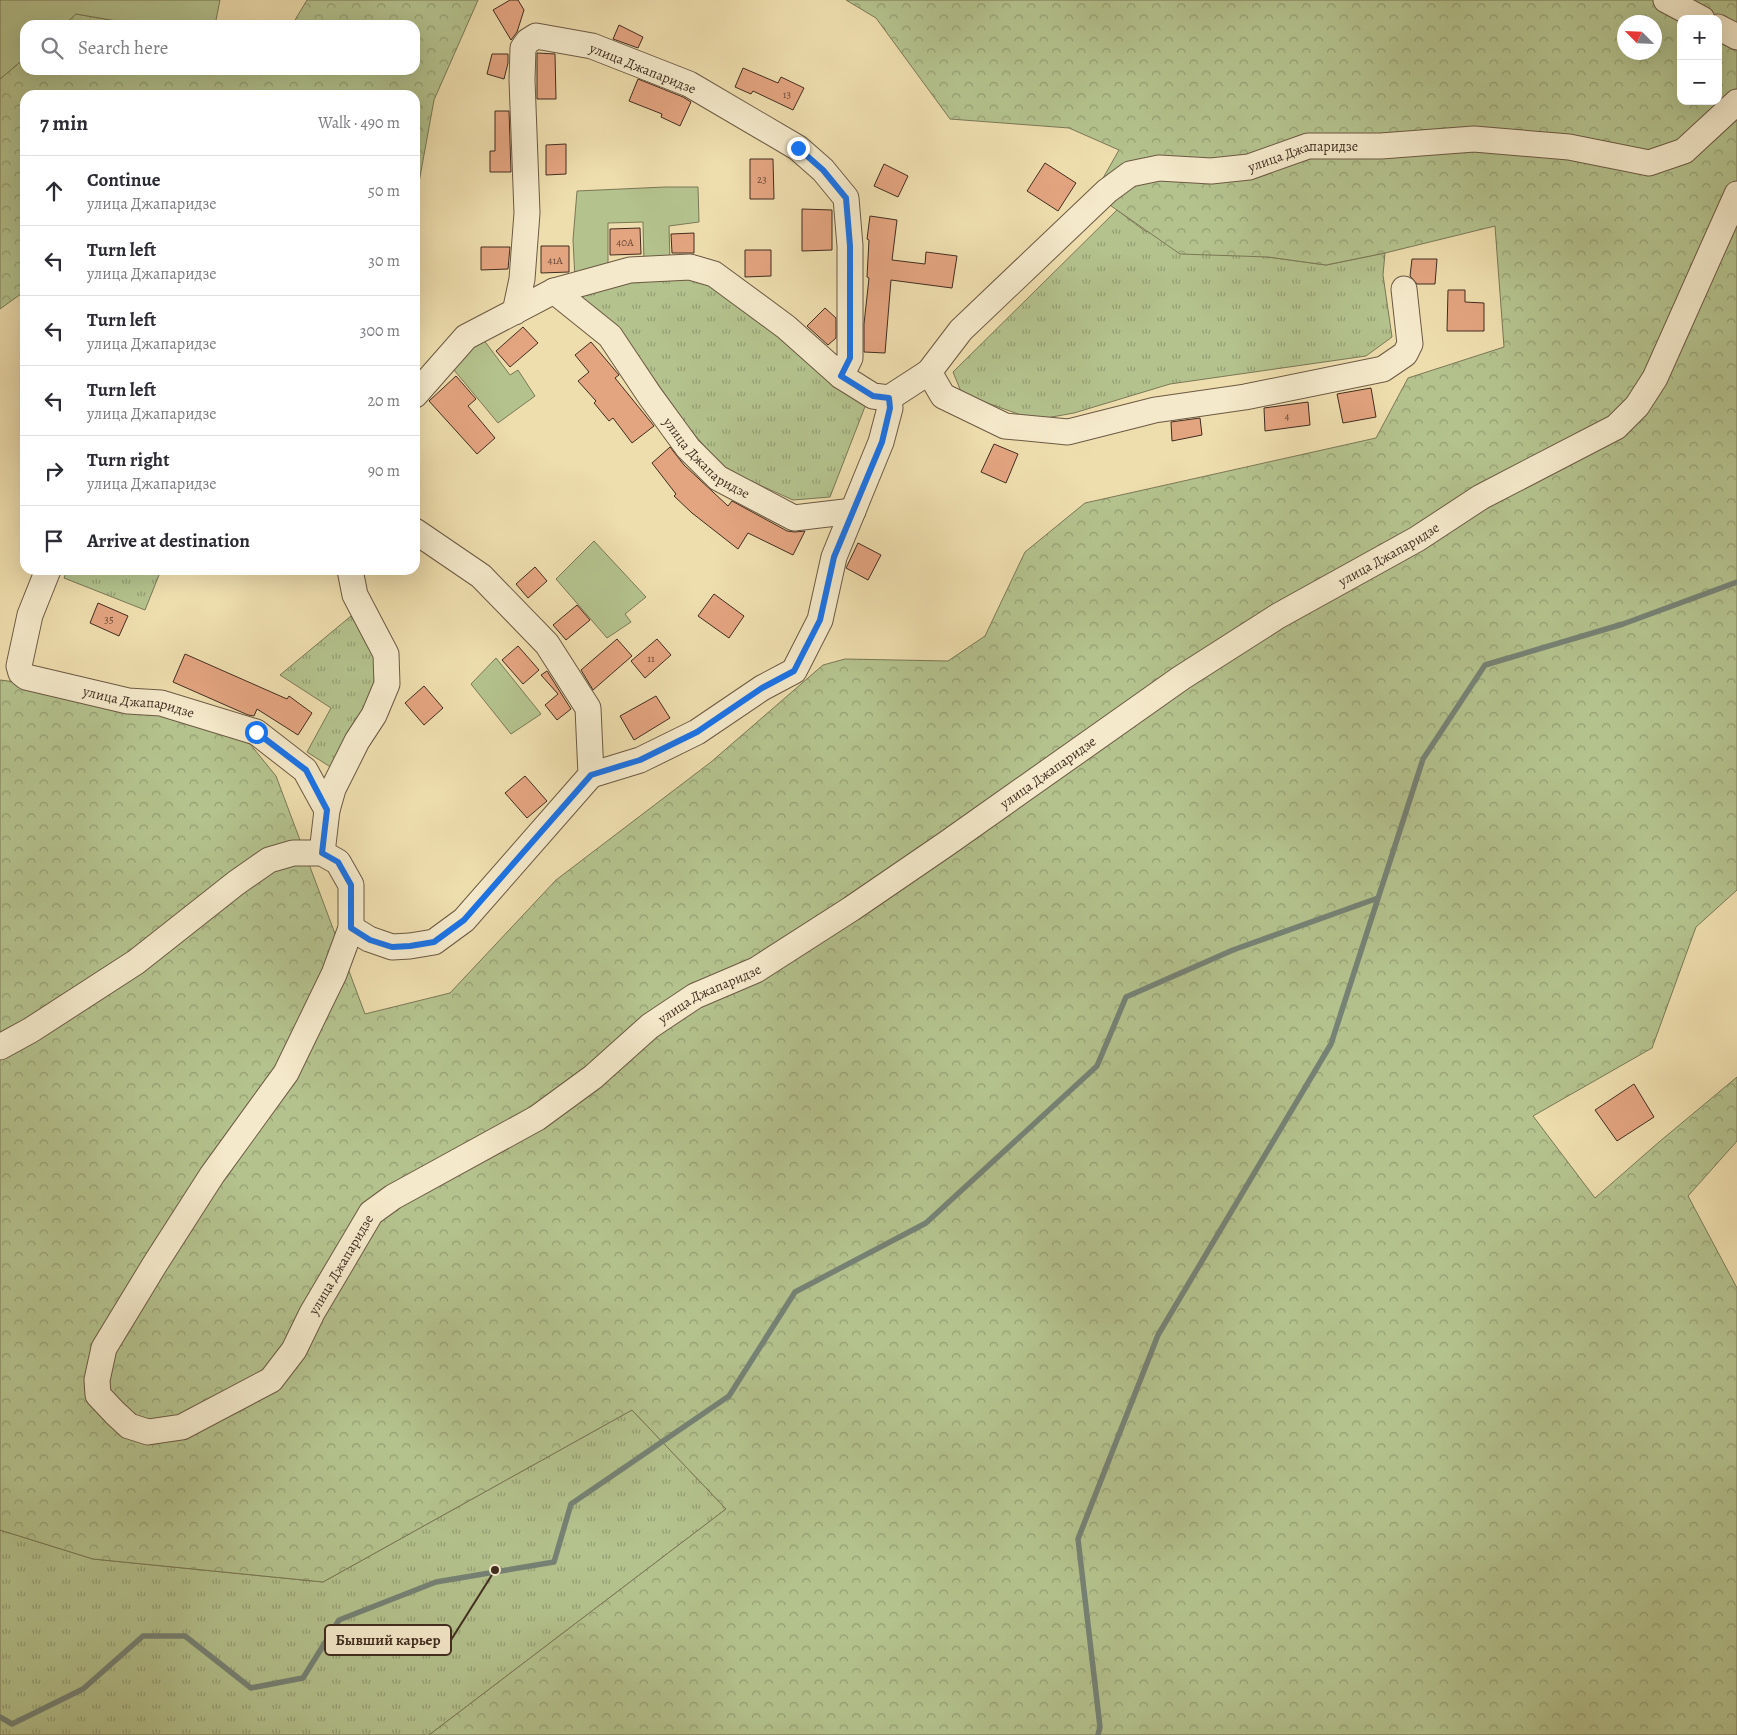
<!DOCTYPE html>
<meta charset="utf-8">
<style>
:root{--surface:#fff;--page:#f2f2f3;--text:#2b2b33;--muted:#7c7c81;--line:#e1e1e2}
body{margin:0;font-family:Alegreya,serif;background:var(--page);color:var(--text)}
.controls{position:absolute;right:15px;top:15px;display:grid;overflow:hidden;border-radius:10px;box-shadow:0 5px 20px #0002}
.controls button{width:45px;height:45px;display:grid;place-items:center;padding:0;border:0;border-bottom:1px solid var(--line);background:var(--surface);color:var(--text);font:25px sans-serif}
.compass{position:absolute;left:1617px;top:15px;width:45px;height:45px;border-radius:50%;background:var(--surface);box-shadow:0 5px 20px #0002;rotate:294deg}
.stop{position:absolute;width:15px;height:15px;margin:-11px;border:4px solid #1a73e8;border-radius:50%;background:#fff}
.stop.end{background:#1a73e8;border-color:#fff;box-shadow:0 1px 5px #0008}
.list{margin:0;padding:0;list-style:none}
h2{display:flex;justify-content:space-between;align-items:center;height:65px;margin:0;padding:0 20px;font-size:21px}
h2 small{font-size:16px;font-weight:400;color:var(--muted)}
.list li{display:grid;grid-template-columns:32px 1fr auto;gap:15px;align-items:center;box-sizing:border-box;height:70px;padding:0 20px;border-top:1px solid var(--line)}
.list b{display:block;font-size:19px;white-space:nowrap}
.list p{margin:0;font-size:16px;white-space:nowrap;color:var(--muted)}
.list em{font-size:16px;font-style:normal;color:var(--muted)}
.icon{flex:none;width:28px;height:28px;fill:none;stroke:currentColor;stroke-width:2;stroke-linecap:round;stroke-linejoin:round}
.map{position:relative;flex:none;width:1737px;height:1735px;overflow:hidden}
.search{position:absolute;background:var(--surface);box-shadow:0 5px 20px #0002;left:20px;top:20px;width:400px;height:55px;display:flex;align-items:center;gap:12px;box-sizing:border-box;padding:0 18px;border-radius:15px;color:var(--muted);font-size:19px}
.panel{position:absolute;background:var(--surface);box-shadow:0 5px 20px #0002;left:20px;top:90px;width:400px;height:485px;border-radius:15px}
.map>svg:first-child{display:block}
.grass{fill:url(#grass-tufts);stroke:#7a7856}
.forest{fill:url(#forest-crowns);stroke:#7a7856;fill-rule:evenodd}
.garden{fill:#b4c28d;stroke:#7a7856}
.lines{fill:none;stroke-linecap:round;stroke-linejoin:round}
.stream{stroke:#768275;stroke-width:5.5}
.building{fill:#e3a480;stroke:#412d20}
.minor-casing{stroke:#6c5943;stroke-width:27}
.minor{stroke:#f4e9ca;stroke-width:25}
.route{stroke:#1a73e8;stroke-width:6}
.labels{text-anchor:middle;stroke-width:4;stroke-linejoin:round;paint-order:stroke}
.number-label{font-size:11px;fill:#6a4b38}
.street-label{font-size:14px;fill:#412d20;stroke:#f4e9ca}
.leader{fill:none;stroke:#412d20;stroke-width:2}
.callout-dot{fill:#412d20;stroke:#f4e9ca;stroke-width:2}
.callout{fill:#f4e9ca;stroke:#412d20;stroke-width:2}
.callout-label{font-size:15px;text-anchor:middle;font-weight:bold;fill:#412d20}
</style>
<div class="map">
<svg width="1737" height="1735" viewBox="0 0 1737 1735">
<defs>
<pattern id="grass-tufts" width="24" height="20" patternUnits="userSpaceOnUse" patternTransform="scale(1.25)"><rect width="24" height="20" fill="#b4c28d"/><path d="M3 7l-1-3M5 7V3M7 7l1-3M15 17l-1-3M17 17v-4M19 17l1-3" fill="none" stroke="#949e73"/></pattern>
<pattern id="forest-crowns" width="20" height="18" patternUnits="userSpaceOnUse" patternTransform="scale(1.25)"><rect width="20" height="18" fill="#b4c28d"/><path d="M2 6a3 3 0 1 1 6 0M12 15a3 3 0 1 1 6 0" fill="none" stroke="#949e73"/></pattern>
</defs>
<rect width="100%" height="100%" fill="#eeddad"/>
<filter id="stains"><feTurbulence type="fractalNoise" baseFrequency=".004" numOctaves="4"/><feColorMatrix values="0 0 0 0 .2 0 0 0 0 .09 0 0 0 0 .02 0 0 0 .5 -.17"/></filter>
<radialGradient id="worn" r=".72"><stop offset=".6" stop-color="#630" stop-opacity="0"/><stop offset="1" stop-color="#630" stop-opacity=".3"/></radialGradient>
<g class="grass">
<path d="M1117,210L1145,231L1268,257L1326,265L1385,253L1383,275L1392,337L1366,356L1170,384L1074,413L1035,420L962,394L953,372Z"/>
<path d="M696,275L719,287L866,404L830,497L793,500L724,469L689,428L618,328L575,294L637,280Z"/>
<path d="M67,570H161L145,610L64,578Z"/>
<path d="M351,616L377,654L373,690L332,768L307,752L331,708L280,675Z"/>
<path d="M632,1410L726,1509L429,1735H0V1530L93,1559L323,1582Z"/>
</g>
<g class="forest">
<path d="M307,0H478L434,100L415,204V95H25V291L0,309V79L25,58V70H415V25H292Z"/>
<path d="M846,0H1737V890L1696,927L1652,1048L1533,1116L1595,1198L1659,1142L1737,1077V1141L1688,1196L1737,1288V1735H429L726,1509L632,1410L323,1582L93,1559L0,1530V680L121,695L250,744L276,776L365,1014L450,993L556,880L711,762L823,665L845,659L948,661L985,636L1025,552L1085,503L1376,438L1408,378L1504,347L1495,226L1385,253L1326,265L1268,257L1180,254L1094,194L1119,150L1069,128L950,119L876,18ZM1681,19H1718V101H1681ZM1624,22H1654V52H1624Z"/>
<path d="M76,14L140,25H64Z"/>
</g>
<g class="garden">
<path d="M0,0H220L215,25H140L76,14L64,25H25V58L0,79Z"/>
<path d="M665,187H698L699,222L669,226L670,264H644L643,222L608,223V271L575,279L573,240L577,191Z"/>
<path d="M480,335L510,375L518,370L535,396L498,423L449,364Z"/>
<path d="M594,541L646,597L625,614L631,622L607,638L556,579Z"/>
<path d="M496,658L541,714L511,734L471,684Z"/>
</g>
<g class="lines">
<g class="stream">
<path d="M0,1717L12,1724L83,1689L143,1636H185L251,1688L303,1678L339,1620L436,1582L554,1562L571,1504L729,1396L795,1292L926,1223L1097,1066L1126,997L1233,950L1378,898"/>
<path d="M1098,1735L1100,1727L1078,1539L1158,1335L1331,1044L1423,759L1485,665L1623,624L1737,582"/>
</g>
</g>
<g class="building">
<path d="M510,0H518L524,10L517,32L511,40L493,10Z"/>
<path d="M619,25L643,37L638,48L613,39Z"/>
<path d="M537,53L555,54L556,99H537Z"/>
<path d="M492,54H508V63L504,79L487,74Z"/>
<path d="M743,68L778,83L781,77L804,88L793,110L753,91L751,94L735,87Z"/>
<path d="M638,79L683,97L691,102L680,126L661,117L662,114L629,101Z"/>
<path d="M495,111H509L511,172H490V151H495Z"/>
<path d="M566,144V174L546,175V145Z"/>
<path d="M750,159H773L774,199H750Z"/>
<path d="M1045,163L1076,183L1058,211L1027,191Z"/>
<path d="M884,164L908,176L898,197L874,186Z"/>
<path d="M802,209L832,210V250L802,251Z"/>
<path d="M870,216L897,220L892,260L925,264L926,252L957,256L952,288L891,280L885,353L864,352V324L869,278L867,277L869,240L867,239Z"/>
<path d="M640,228L641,254L610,255V229Z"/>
<path d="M694,233V253H672L671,234Z"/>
<path d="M541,246H569V272L541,273Z"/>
<path d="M481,247H510L508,269L481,270Z"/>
<path d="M745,250H771V276L745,277Z"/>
<path d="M1412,259H1437L1435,284H1417L1410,276Z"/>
<path d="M1448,290H1465V302L1484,303V331H1447Z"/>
<path d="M825,308L836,318V338L828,345L807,326Z"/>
<path d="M523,327L538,343L510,367L496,351Z"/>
<path d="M591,342L619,375L615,378L654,426L632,443L613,418L609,421L594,403L596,401L578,381L589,372L575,355Z"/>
<path d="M456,376L476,399L468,406L495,438L477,454L429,401Z"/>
<path d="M1371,388L1376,417L1343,423L1337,394Z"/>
<path d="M1308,402L1310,425L1265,431L1264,408Z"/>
<path d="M1200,418L1202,435L1172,441L1171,422Z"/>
<path d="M994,444L1018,454L1006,483L981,472Z"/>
<path d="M670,447L684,465L728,506L732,501L787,531L795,532L805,531L793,555L748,533L738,549L692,513L674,496L676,494L652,463Z"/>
<path d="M858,543L881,555L868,580L846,568Z"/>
<path d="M535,567L547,581L528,598L516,584Z"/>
<path d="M714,594L744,616L729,638L698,616Z"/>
<path d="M98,603L128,616L119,636L90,623Z"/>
<path d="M577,605L590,620L566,640L553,625Z"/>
<path d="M617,639L632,656L593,690L581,670Z"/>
<path d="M657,639L671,655L645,678L631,661Z"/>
<path d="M518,646L539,670L523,684L502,660Z"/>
<path d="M185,654L287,699L289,696L312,713L298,735L257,709L254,716L248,715L173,682Z"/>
<path d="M547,671L571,709L557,720L545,705L558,694L541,675Z"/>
<path d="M424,686L443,708L424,725L405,703Z"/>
<path d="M656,696L670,718L634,740L620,716Z"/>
<path d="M525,776L547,801L527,818L505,793Z"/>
<path d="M1634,1084L1654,1117L1617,1141L1595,1110Z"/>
</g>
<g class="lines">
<defs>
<g id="minor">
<path d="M1666,0L1702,19"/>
<path d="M1718,27L1737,37"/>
<path id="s1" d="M554,291L610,336L650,396L688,448L718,478L794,518L853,511"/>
<path id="s2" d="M929,372L961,330L1107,191L1130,174L1159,168L1211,171L1249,167L1308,146H1381L1474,139L1569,147L1649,163L1684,151L1737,102"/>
<path d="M841,376L873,396L889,398L929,372L943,396L1005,426L1068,432L1155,410L1245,397L1383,369L1405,354L1410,344L1404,289"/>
<path d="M415,395L466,337L554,291L630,270L690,267L714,274L786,327L841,376L850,358V246L846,198L823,170L798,148L689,84L592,46L536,36L528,41L523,48L522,80L527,213L522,279L515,312"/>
<path id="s3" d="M48,570L30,615L19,666L21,673L26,677L128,701L161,703L256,732L305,770L327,810"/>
<path d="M591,775L640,760L697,732L762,688L794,671L820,620L834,557L881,442L890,408L889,398"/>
<path d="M322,853L327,810L333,789L357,741L374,715L387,684L386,654L355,595L350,570"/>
<path d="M351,928L369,939L392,947L410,946L434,942L464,920L591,775L588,708L547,644L481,576L415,531"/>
<path id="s4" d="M0,1047L31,1030L136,962L236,883L269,860L293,853H322L338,862L351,885V928L334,974L286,1073L212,1175L155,1264L104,1348L97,1380L98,1395L115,1413L129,1426L148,1432L182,1427L271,1380L294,1350L312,1313L371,1213L393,1197L537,1118L593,1077L650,1026L695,996L756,970L851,909L946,844L1181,678L1278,616L1417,539L1481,497L1616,427L1637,406L1655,378L1737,194"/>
</g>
</defs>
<use href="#minor" class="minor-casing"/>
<use href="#minor" class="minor"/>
</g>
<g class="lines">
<path class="route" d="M256,732L306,770L327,810L322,853L338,862L351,885V928L370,940L392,947L410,946L434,942L464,920L591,775L640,760L697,732L762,688L794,671L820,620L834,557L882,442L890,408L889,398L873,396L841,376L850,358V246L846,198L823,170L798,148"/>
</g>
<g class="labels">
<g class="number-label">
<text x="787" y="98">13</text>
<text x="762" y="183">23</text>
<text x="625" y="246">40А</text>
<text x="555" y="264">41А</text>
<text x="1287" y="420">4</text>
<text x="109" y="623">35</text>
<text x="651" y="662">11</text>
</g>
<g class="street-label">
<text transform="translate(643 68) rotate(22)" y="5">улица Джапаридзе</text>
<text dy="5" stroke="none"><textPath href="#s2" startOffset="459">улица Джапаридзе</textPath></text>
<text dy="5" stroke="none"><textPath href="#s1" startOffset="229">улица Джапаридзе</textPath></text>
<text dy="5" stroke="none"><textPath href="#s4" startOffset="2616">улица Джапаридзе</textPath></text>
<text dy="5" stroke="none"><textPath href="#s3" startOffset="230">улица Джапаридзе</textPath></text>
<text dy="5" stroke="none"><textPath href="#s4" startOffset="2211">улица Джапаридзе</textPath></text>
<text dy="5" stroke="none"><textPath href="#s4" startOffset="1806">улица Джапаридзе</textPath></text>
<text dy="5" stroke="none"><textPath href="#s4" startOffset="1341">улица Джапаридзе</textPath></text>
</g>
</g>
<path class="leader" d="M495 1570L451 1640"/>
<circle class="callout-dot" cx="495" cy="1570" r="5"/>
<rect class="callout" x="325" y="1625" width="126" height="30" rx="5"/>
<g class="callout-label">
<text x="388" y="1645">Бывший карьер</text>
</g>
<rect width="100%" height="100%" filter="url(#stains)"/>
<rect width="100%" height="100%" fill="url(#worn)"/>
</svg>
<div class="controls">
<button>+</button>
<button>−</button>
</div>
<svg class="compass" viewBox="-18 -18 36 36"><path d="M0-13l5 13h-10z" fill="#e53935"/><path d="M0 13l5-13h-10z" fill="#7c7c81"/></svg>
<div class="stop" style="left:256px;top:732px"></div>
<div class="stop end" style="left:798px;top:148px"></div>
<div class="search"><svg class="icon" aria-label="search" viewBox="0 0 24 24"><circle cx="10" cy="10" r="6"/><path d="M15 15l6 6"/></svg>Search here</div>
<section class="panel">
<h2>7 min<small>Walk · 490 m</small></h2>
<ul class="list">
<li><svg class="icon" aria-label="ahead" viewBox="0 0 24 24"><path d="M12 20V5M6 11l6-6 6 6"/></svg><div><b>Continue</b><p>улица Джапаридзе</p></div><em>50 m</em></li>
<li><svg class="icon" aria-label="left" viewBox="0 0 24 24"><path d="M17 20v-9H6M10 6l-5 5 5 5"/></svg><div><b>Turn left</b><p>улица Джапаридзе</p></div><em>30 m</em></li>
<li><svg class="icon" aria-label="left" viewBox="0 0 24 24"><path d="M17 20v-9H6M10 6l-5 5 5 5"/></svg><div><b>Turn left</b><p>улица Джапаридзе</p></div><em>300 m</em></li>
<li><svg class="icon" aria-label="left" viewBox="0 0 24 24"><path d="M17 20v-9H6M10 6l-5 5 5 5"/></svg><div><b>Turn left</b><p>улица Джапаридзе</p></div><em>20 m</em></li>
<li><svg class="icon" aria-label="right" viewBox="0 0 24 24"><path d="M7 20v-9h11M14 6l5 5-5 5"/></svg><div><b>Turn right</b><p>улица Джапаридзе</p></div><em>90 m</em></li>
<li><svg class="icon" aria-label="arrive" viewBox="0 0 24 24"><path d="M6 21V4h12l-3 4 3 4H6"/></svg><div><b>Arrive at destination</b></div></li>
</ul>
</section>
</div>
